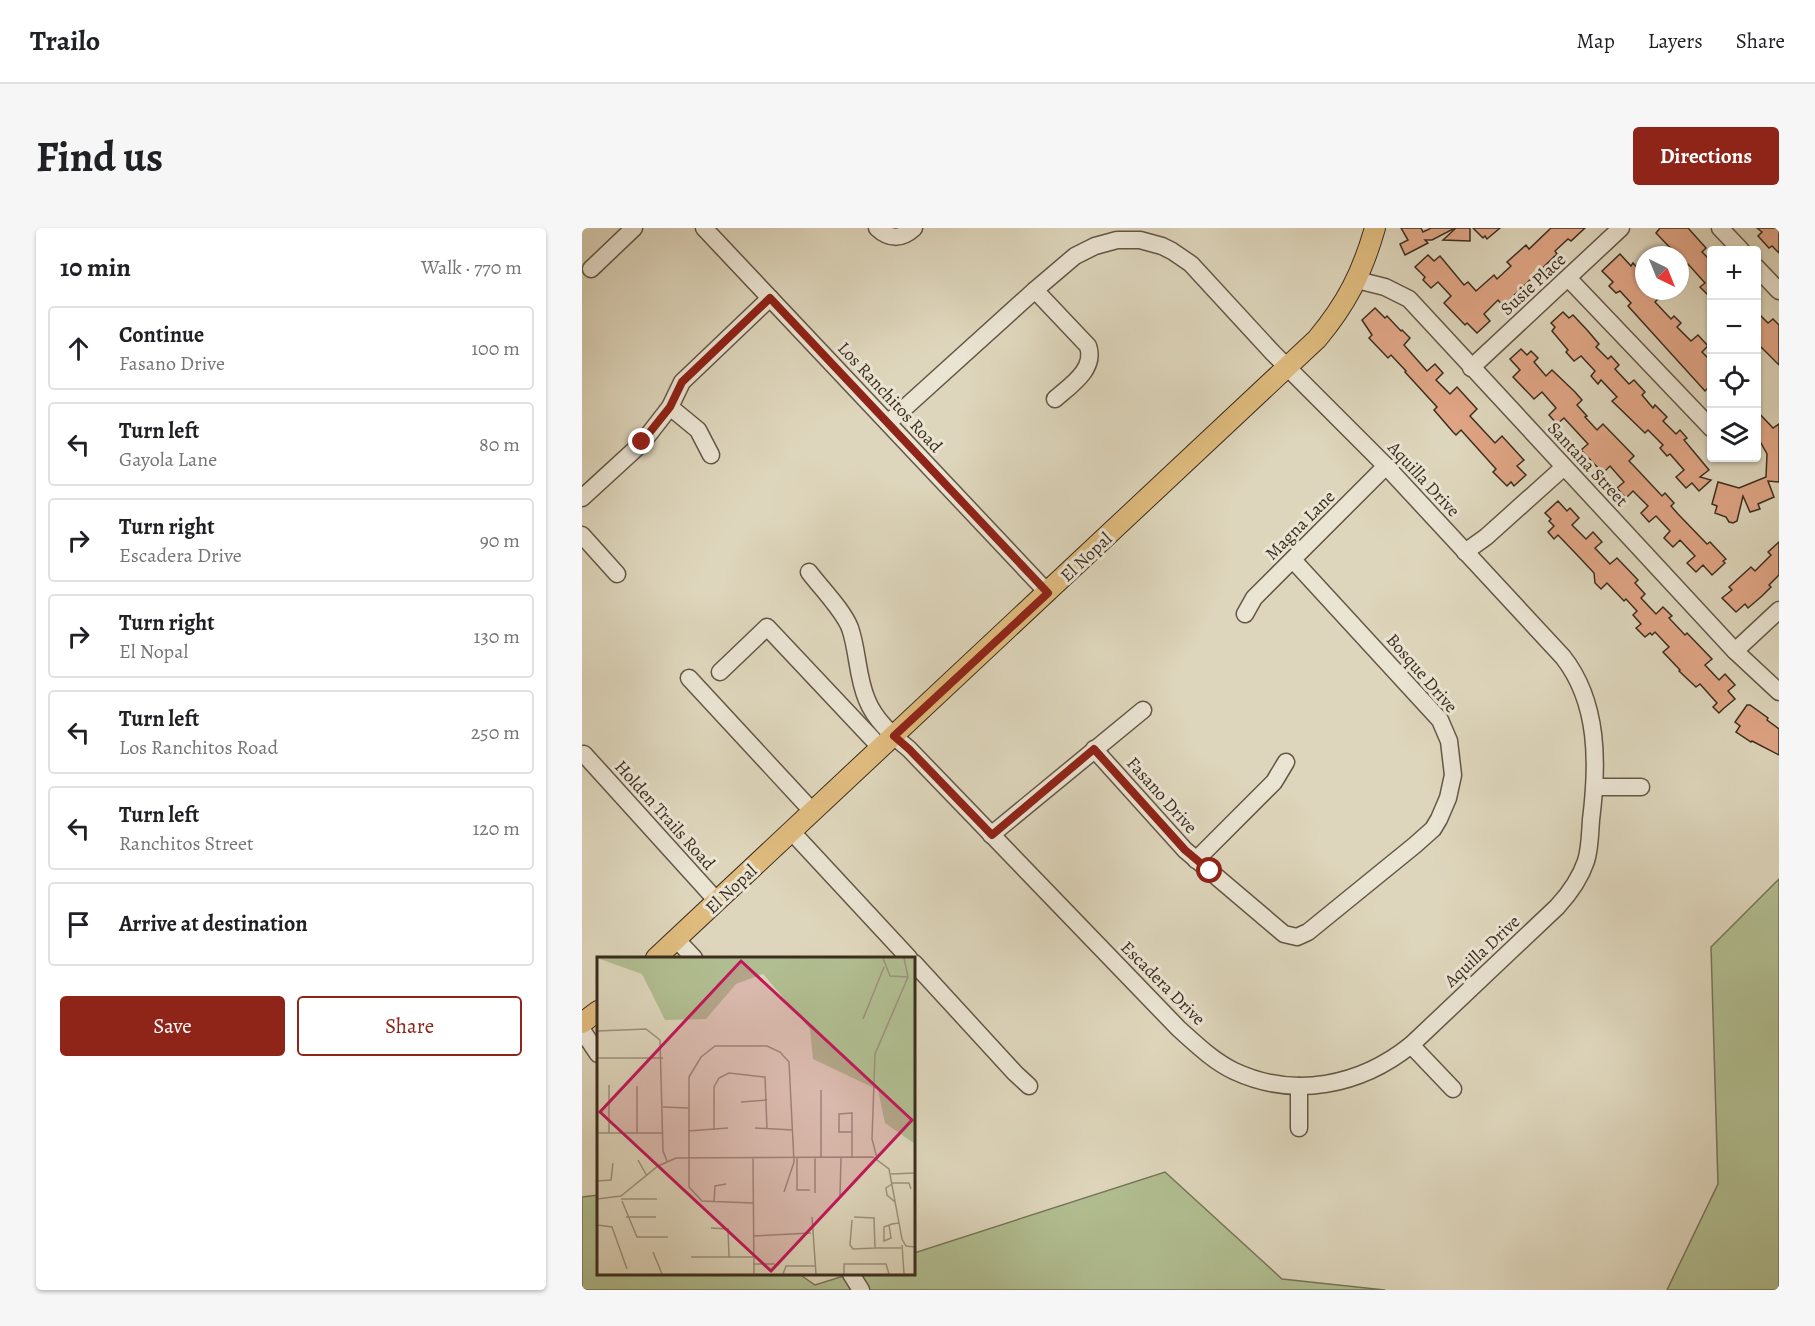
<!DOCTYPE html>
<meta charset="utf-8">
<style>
:root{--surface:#fff;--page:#f6f6f6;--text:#202124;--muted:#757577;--line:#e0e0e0;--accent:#8f2418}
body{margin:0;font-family:Alegreya,serif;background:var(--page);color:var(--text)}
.controls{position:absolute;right:18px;top:18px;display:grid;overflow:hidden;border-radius:6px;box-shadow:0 2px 4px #0004}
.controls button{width:54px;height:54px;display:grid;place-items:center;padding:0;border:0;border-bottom:2px solid var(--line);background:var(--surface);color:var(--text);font:30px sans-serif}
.compass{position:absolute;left:1053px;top:18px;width:54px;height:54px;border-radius:50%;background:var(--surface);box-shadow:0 2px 4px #0004;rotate:137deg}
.stop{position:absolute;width:18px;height:18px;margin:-14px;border:4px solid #8f2418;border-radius:50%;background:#fff}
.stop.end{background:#8f2418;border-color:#fff;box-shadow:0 2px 6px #0008}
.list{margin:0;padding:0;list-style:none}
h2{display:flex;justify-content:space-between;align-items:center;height:78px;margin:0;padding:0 24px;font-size:26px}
h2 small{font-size:20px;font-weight:400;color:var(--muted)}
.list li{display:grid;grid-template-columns:39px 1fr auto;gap:18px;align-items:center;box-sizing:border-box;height:84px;margin:0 12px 12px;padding:0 12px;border:2px solid var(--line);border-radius:6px}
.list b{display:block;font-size:22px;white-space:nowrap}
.list p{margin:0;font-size:20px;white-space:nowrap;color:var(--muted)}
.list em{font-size:20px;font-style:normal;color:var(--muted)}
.actions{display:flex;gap:12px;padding:18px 24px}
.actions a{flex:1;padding:14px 0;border:2px solid var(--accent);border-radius:6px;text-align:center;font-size:21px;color:var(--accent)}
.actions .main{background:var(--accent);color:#fff}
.icon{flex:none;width:33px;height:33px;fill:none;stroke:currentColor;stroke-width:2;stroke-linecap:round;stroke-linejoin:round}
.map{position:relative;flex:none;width:1197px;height:1062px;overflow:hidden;border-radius:6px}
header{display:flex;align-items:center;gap:36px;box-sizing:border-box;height:84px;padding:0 30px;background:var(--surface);border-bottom:2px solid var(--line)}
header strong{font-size:28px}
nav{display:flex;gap:33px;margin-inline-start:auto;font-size:21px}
.intro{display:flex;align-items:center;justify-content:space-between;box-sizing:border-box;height:144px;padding:0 36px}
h1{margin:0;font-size:42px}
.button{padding:15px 27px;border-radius:6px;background:var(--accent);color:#fff;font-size:21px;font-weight:700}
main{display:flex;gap:36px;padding:0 36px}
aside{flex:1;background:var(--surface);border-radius:6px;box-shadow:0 2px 4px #0004}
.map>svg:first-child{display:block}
.green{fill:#b1be91;stroke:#767658;stroke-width:1.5}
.building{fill:#e0a585;stroke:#3c2d1f;stroke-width:1.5}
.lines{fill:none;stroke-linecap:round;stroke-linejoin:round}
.minor-casing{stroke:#645746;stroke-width:19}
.major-casing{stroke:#3c2d1f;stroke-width:22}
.minor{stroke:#eae4d3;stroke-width:16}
.major{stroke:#dfbb7e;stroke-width:20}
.route{stroke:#8f2418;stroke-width:8}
.labels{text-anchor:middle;stroke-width:6;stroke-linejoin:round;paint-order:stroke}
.street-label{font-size:18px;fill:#3c2d1f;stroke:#eae4d3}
.inset-road{fill:none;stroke:#9d927d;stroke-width:1.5}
.view{fill:#c2185b;fill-opacity:0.15;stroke:#c2185b;stroke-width:3}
.inset-edge{fill:none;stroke:#3c2d1f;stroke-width:3}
</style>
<header>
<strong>Trailo</strong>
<nav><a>Map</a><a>Layers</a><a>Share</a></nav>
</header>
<div class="intro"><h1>Find us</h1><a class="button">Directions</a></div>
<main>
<aside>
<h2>10 min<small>Walk · 770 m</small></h2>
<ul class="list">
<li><svg class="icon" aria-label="ahead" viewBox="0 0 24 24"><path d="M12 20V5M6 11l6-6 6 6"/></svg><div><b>Continue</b><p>Fasano Drive</p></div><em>100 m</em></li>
<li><svg class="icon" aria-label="left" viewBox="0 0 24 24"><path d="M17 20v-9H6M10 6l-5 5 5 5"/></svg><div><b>Turn left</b><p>Gayola Lane</p></div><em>80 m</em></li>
<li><svg class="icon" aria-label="right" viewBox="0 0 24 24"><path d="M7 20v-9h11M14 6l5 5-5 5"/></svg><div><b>Turn right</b><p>Escadera Drive</p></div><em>90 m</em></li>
<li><svg class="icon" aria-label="right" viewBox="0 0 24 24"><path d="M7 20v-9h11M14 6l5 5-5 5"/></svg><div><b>Turn right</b><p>El Nopal</p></div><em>130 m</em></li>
<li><svg class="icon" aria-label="left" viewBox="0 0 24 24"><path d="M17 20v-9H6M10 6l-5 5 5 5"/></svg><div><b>Turn left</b><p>Los Ranchitos Road</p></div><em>250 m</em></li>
<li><svg class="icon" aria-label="left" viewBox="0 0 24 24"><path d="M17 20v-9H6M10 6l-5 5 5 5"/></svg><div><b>Turn left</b><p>Ranchitos Street</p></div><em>120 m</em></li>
<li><svg class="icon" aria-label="arrive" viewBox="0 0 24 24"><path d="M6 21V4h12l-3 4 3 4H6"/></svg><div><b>Arrive at destination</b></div></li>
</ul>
<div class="actions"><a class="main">Save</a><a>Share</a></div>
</aside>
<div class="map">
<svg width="1197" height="1062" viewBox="0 0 1197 1062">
<rect width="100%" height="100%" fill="#ded6bc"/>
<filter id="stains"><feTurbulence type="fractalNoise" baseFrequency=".00333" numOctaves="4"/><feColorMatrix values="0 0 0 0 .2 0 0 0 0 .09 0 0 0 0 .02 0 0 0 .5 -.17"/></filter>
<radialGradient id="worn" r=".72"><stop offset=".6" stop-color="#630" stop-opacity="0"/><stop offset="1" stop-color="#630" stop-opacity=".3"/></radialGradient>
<g class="green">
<path d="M1197,651V1062H1085L1136,956L1129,719Z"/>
<path d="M583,944L700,1051L803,1062H0V969L16,967V1046H217L233,1057L268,1046H332V1025Z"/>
</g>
<g class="building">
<path d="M819,0H839L841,4L849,0H873L850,12H843L846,15L823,27L818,16L826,12Z"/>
<path d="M874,0H888V13L861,12Z"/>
<path d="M891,0H918L905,11L903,8L901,10Z"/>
<path d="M969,0H1003L989,13L986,11L973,23L975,26L921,78L916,72L902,86L908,93L895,105L885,95L883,97L862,75L869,68L856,54L849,60L841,52L843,49L833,39L846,27L852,33L858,28L882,57L886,54L894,63L912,47L915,51L929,38L925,34L944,17L947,21Z"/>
<path d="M1078,0H1106L1124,20L1120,24L1130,34V71L1118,59L1123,55L1106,36L1102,40L1098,35V27H1095L1074,5Z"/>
<path d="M1175,0H1197V25L1190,18L1187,20L1176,8L1180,4Z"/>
<path d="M1038,26L1049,38L1051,35L1062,47V63H1070L1077,70L1073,74L1089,91L1092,88L1099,95L1095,99L1109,113L1116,107L1126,118L1120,124L1130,134V156L1123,163L1046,78L1049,75L1038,63L1034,65L1027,58L1031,54L1020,43Z"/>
<path d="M793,80L803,90L805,88L819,103L820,102L828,110L822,117L845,143L853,136L861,145L854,152L868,166L875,159L895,181L888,188L913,215L920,208L940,230L942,232L935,238L944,247L932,258L929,254L925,258L911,244L914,241L879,202L874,207L871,204L852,182L855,179L823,144L824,143L809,127L806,130L787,110L790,107L780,92Z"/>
<path d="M1174,83L1186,95L1191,91L1197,97V137L1174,114Z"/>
<path d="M981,84L987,90L991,87L1006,103L1017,116L1014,119L1026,131L1029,128L1037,137L1033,141L1047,156L1052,152L1063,164L1060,167L1071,180L1073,177L1085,189L1081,193L1094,206L1098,202L1105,210L1102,212L1127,242L1118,249L1129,252L1117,263L1110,255L1104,260L1094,249L1102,242L1088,226L1085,228L1078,220L1081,217L1066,202L1063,205L1030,173L1035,169L1019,152L1016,156L1009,148L1013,143L999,128L992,133L984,124L986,122L970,103L973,99L969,95Z"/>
<path d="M939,121L945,127L949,123L956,130L952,134L964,148L970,142L993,164L1000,172L995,177L1005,188L1003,189L1015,202L1021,196L1052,228L1047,233L1051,237L1080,268L1083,265L1092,275L1089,278L1096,286L1125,316L1128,314L1144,331L1141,333L1143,335L1130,347L1121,337L1114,344L1105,335L1113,328L1098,312L1091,319L1082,310L1088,303L1074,288L1067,294L1059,285L1066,278L1051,263L1044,270L1035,260L1042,254L1028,238L1021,245L999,222L1006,216L982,190L975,196L967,187L974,180L960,164L952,171L931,149L938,142L928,131Z"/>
<path d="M1174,182L1191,200L1197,196V254L1186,253L1192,269L1176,276L1178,281L1168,284L1161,268L1155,293L1151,295L1147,294L1144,289L1133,285L1135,278L1130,276L1136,254L1157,260L1184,249L1185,226L1174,206Z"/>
<path d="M976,273L985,283L988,280L997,290L990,297L1004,311L1011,304L1020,314L1013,320L1028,336L1035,330L1056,352L1053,355L1063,366L1059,370L1074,386L1081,379L1090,388L1087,390L1103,407L1105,405L1130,431L1123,437L1137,452L1143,446L1153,457L1146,463L1153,471L1141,481L1137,485L1131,479L1135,475L1118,456L1114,459L1097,443L1098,442L1081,424L1087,419L1073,404L1070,407L1068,405L1063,409L1054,400L1059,396L1051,387L1055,383L1044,371L1042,373L1025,355L1019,361L1013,355L1012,345L998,330L976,307L972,311L966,304L972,298L967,293L969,291L963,285Z"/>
<path d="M1197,314V347L1187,357L1189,359L1180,368L1166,380L1163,376L1154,384L1140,370L1150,362L1147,359L1169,339L1173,343L1189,327L1186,324Z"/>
<path d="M1165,477H1168L1186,490L1185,492L1197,501V527L1170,513L1169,514L1154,504L1158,498L1153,494Z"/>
</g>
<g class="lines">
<defs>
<g id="minor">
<path d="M122,0L466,365"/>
<path d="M295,0C307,11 319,12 332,0"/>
<path d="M1138,0L1159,22"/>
<path d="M1174,39L1197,63"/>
<path d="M9,41L52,0"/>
<path d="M986,50L1130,201"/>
<path d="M775,52L803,59L827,71L1153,423L1197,464"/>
<path d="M453,62L506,118C514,141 489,157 473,171"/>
<path d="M889,140L1039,0"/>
<path d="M88,179L116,202L129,227"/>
<path d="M0,270L60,215L88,179L100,154L188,70"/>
<path d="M0,307L35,346"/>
<path d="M883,324L904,309L982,239"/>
<path d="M227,344C239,360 261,382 268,400C276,423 275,449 285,472C293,492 310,507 327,521L597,801C614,816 631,833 652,843C712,871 778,858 829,817L975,679C987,666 998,651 1004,633C1008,621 1008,605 1009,592C1016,536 1017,475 981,429L804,238L691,125L609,36L590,23L580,18L558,12H535L513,18L493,28L453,62L306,195"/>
<path d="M663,386L672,370L804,238"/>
<path d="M1153,423L1197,382"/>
<path d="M138,444L185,399L299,520"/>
<path d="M107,450L231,584"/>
<path d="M512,521L603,622L702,706L715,709L726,704L833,617L851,601L857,591L866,570L871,547L867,513L858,492L711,332"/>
<path d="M2,526L135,673"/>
<path d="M1013,559H1059"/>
<path d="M210,604L327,730"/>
<path d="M409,607L561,482"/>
<path d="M614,632L692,554L704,534"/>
<path d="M95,712L112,730"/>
<path d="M332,735L433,845L447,858"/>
<path d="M0,802L16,826"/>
<path d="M829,817L871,861"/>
<path d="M717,900V858"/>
<path d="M269,1046L279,1062"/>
</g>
<g id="major">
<path d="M74,730L735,111C765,75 780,45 793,0"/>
<path d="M0,795L16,783"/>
</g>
</defs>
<use href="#minor" class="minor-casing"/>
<use href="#major" class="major-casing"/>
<use href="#minor" class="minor"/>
<use href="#major" class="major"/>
</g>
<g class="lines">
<path class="route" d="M60,214L88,179L100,154L188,70L466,365L312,508L327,521L410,607L512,521L603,622L628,643"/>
</g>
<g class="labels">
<g class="street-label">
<text transform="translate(951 56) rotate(-43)" y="6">Susie Place</text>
<text transform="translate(308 169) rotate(47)" y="6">Los Ranchitos Road</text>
<text transform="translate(1006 236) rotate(47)" y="6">Santana Street</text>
<text transform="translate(842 251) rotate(47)" y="6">Aquilla Drive</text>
<text transform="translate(718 297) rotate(-45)" y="6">Magna Lane</text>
<text transform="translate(504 329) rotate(-43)" y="6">El Nopal</text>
<text transform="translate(840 445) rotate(49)" y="6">Bosque Drive</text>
<text transform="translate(580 567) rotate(48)" y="6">Fasano Drive</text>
<text transform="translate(83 587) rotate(48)" y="6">Holden Trails Road</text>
<text transform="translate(149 661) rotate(-43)" y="6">El Nopal</text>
<text transform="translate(900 723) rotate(-43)" y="6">Aquilla Drive</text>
<text transform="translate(581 755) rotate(45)" y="6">Escadera Drive</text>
</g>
</g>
<g transform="translate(15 729)">
<rect width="318" height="318" fill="#ded6bc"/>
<path d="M0,1H318V187L288,166L281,133L216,102L213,72L166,17L139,27L109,62L68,63L45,17Z" fill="#b1be91"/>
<path class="inset-road" d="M286,1L293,19L311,20M266,62L287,10M0,74L49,72L63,83L66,194L70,204M0,101H66M12,128V176M40,129V176M224,133V200M144,145L170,143M66,150L91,151M255,155V200M255,156L242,157V175H255M158,171L196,173M117,173V130L122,121L132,116L168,120L170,172M91,174L131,171M0,176H66M156,200L157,317M200,200V233H213M280,201L275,182L278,97L311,20L307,1M41,203L50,219M294,217L318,216M0,224L14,223L16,206M295,226H312L314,232M295,227L289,231L290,238L298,245M218,236V200M243,239L244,200M0,242L24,239L61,209L79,201L276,200L292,212L305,282L309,289L318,290M24,242H60M25,244L40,280H71M117,245L118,229L129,227M156,246L105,244L92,230V120L104,100L118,89H170L183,95L192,105L197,205L187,235M29,260H59M215,260L219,317M257,260L277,261L278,291H304M255,263L253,288L256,292L278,291M0,268L15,270L30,312M292,268L294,281L287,284V270L295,267L302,266M114,271L131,272L132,300M156,279L214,276M305,288L307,317M56,295L65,317M94,300H156M156,307H178M186,317L189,309H219M247,317V307H289L292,317"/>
<path class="view" d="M144,4L315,163L174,314L3,155Z"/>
<rect width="318" height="318" class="inset-edge"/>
</g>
<rect width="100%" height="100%" filter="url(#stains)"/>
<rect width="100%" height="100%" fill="url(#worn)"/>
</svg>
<div class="controls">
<button>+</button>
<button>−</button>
<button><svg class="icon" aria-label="locate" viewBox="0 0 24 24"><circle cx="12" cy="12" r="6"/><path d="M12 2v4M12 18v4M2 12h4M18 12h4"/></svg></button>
<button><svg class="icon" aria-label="layers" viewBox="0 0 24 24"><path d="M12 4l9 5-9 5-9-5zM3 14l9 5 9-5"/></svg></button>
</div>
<svg class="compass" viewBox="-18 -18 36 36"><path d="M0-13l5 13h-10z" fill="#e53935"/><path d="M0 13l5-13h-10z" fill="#757577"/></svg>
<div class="stop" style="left:628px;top:643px"></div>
<div class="stop end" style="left:60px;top:214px"></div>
</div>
</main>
